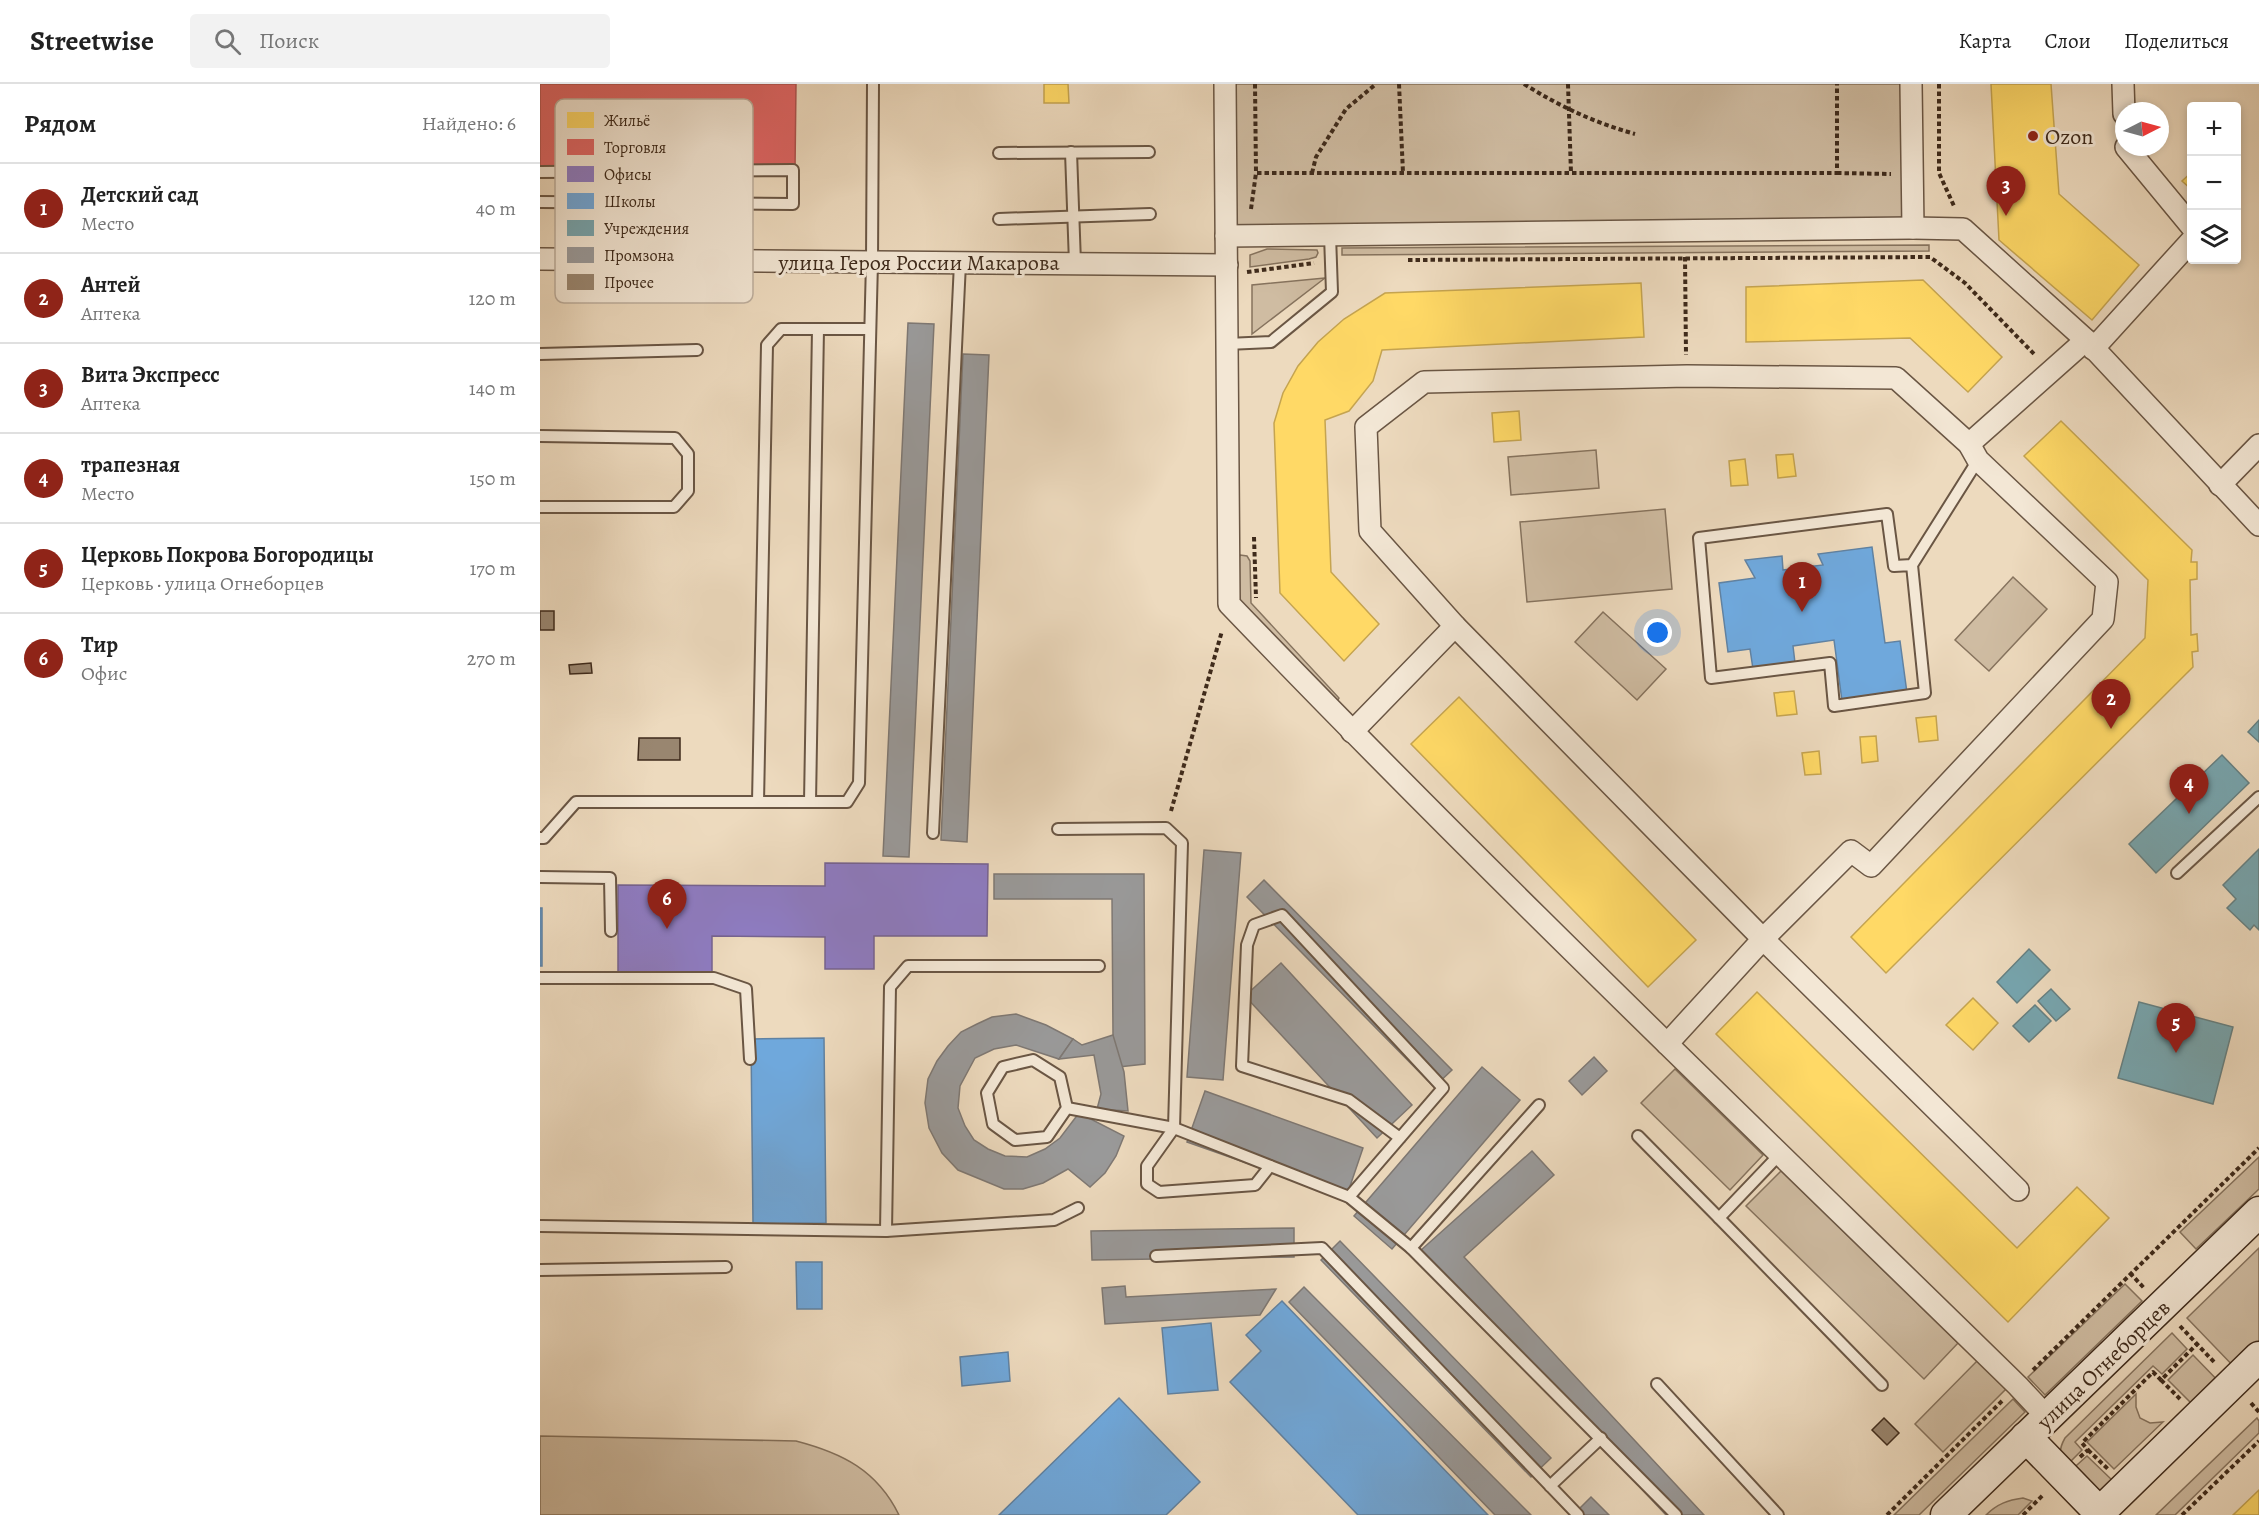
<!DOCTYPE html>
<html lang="ru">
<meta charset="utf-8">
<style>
:root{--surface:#fff;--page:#f2f2f2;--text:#222;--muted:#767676;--line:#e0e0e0;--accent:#8f2418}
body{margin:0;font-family:Alegreya,serif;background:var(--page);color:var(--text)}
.controls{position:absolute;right:18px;top:18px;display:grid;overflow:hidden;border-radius:6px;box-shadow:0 3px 9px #0003}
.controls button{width:54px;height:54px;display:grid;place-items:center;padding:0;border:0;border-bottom:2px solid var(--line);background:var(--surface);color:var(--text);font:30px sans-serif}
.compass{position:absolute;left:1575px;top:18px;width:54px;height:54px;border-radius:50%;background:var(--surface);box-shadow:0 3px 9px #0003;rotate:84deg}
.you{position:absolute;left:1118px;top:549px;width:21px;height:21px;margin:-15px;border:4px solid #fff;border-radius:50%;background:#1a73e8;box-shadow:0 0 0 9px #1a73e833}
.badge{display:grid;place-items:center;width:39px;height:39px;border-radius:50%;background:var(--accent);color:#fff;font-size:20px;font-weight:700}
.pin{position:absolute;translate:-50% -50px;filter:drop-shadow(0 2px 3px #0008)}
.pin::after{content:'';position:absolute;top:32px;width:21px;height:18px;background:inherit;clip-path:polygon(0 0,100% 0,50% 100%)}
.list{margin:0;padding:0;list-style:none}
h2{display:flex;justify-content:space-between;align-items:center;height:78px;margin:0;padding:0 24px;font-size:26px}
h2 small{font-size:20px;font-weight:400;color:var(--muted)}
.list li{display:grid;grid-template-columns:39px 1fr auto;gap:18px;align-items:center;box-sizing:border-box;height:90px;padding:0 24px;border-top:2px solid var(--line)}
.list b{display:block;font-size:22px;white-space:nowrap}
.list p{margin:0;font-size:20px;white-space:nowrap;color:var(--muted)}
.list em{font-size:20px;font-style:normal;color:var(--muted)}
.icon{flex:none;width:33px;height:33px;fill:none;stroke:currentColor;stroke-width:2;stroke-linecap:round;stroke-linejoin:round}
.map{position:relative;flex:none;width:1719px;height:1431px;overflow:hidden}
header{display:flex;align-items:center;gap:36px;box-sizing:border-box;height:84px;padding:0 30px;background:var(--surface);border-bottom:2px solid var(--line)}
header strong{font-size:28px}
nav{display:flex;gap:33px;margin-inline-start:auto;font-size:21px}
.search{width:420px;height:54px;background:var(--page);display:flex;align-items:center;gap:15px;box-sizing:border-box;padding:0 21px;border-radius:6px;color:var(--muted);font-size:22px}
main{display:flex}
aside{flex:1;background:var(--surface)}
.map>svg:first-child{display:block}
.green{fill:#cfbca2;stroke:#86735e;stroke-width:1.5}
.homes{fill:#ffd966;stroke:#c5a450;stroke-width:1.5}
.shops{fill:#e06666;stroke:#af5450;stroke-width:1.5}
.offices{fill:#8e7cc3;stroke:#766391;stroke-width:1.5}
.schools{fill:#6fa8dc;stroke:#6082a2;stroke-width:1.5}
.public{fill:#76a5af;stroke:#658083;stroke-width:1.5}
.industry{fill:#999;stroke:#7e7873;stroke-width:1.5}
.building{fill:#998670;stroke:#3e2a1b;stroke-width:1.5}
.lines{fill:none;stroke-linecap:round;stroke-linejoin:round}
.lane-casing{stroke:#6a5644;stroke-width:14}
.street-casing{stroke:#6a5644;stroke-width:24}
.secondary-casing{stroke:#3e2a1b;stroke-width:33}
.path{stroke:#3e2a1b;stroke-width:4;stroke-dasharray:4.5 3;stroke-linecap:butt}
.lane{stroke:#f3e7d5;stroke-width:10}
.street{stroke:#f3e7d5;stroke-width:21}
.secondary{stroke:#f3e7d5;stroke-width:30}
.poi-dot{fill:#8f2418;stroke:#f3e7d5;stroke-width:2}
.labels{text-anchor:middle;stroke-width:6;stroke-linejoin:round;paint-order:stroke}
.poi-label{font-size:22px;fill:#3e2a1b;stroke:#f3e7d5;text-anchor:start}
.street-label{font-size:22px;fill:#3e2a1b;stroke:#f3e7d5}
.key{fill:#f3e7d5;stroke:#bdae9d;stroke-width:1.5}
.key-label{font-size:16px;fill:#3e2a1b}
</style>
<header>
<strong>Streetwise</strong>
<div class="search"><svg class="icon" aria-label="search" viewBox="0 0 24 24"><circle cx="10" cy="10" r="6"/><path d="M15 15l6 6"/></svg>Поиск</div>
<nav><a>Карта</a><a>Слои</a><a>Поделиться</a></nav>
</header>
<main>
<aside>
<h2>Рядом<small>Найдено: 6</small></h2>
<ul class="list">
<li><span class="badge">1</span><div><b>Детский сад</b><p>Место</p></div><em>40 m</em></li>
<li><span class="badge">2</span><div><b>Антей</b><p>Аптека</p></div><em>120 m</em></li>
<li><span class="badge">3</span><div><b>Вита Экспресс</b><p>Аптека</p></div><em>140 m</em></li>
<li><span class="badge">4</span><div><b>трапезная</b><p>Место</p></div><em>150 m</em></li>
<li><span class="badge">5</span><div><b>Церковь Покрова Богородицы</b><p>Церковь · улица Огнеборцев</p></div><em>170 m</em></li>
<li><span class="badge">6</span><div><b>Тир</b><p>Офис</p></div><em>270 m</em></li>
</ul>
</aside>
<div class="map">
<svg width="1719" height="1431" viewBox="0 0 1719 1431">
<rect width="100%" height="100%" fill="#eddabe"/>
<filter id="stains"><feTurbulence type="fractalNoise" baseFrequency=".00333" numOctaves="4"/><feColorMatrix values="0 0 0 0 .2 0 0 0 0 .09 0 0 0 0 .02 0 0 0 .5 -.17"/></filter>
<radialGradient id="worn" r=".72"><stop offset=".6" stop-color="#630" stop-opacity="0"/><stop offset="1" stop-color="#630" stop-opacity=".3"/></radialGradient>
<g class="green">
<path d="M690,0H1367L1369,138L693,148Z"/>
<path d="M1389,161V167L802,171V164Z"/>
<path d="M727,165L777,166L778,169L776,173L769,175L710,183V171Z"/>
<path d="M785,194L712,250V201Z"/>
<path d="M1056,366L1059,404L971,411L968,373Z"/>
<path d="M1125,425L1132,505L987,518L980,438Z"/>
<path d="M700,471L707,472L710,477L711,519L799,614L796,619L700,520L697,481Z"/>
<path d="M1473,493L1507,525L1449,587L1415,556Z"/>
<path d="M1063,528L1126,585L1097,616L1035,558Z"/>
<path d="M1135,985L1223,1071L1190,1106L1101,1019Z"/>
<path d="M1719,1073V1105L1656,1165L1640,1148Z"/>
<path d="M1241,1087L1418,1259L1384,1295L1206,1122Z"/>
<path d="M1719,1164V1268L1699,1288L1647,1234Z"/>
<path d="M1585,1200L1602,1217L1505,1311L1488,1293Z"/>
<path d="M1632,1249L1647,1265L1622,1290L1613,1282L1535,1358L1542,1366L1524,1384C1520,1372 1518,1366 1525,1354Z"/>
<path d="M1653,1271L1684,1303L1566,1416L1527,1390L1547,1372L1573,1397L1651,1319L1628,1296Z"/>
<path d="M1437,1277L1466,1305L1403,1368L1375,1340Z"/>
<path d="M1596,1310V1323L1600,1334L1610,1339L1623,1338L1574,1385L1547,1358Z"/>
<path d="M1473,1315L1485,1328L1379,1431H1354Z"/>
<path d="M1717,1334L1719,1337V1349L1635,1431H1616Z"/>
<path d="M0,1352L256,1357C302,1369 337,1386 359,1431H0Z"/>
<path d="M1483,1414L1492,1417L1478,1431H1446C1457,1420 1468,1416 1483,1414Z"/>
</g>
<g class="homes">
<path d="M504,0H528L529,19H504Z"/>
<path d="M1451,0H1511L1519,110L1599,181L1552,236L1459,156Z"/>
<path d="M1652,88V106L1642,97Z"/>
<path d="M1383,196L1462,273L1428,308L1370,254L1206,258V203Z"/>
<path d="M1101,199L1104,253L842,266L833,297L809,327L785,336L791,488L839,540L804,577L740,509L734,339L743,309L758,282L778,258L804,235L845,209Z"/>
<path d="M979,327L981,356L954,358L952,329Z"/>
<path d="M1521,337L1652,466L1651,478H1657V495L1650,496L1651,551L1657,550L1658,567L1652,568L1653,583L1346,889L1311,853L1605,554L1608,496L1484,372Z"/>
<path d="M1253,370L1256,392L1238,394L1236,371Z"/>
<path d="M1205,375L1208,401L1191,402L1189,377Z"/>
<path d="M1254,607L1257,630L1237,632L1234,609Z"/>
<path d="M919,613L1156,856L1108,903L871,660Z"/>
<path d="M1396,632L1398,656L1379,658L1376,634Z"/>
<path d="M1336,652L1338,677L1322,679L1320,653Z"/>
<path d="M1279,667L1281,690L1265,691L1262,669Z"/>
<path d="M1217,908L1477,1164L1537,1103L1569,1134L1468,1238L1176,950Z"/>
<path d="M1433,914L1458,939L1433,966L1406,941Z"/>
<path d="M1719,1406V1431H1693Z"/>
</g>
<path class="shops" d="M0,0H256L255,86L0,82Z"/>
<path class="offices" d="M285,779L448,780L447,852H334V885H285V853L172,852V897H78V801L285,802Z"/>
<g class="schools">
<path d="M1332,463L1345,559L1360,557L1367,609L1302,617L1294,556L1253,562L1255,579L1213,585L1210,565L1188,568L1179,499L1215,494L1205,476L1242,472L1243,486L1283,481L1278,470Z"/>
<rect x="0" y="824" width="2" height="58"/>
<path d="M284,954L286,1139L213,1140L211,955Z"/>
<path d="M256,1178H282V1225H257Z"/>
<path d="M742,1217L948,1431H818L690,1298L721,1267L706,1251Z"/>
<path d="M671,1239L678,1306L628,1310L622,1244Z"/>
<path d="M468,1268L470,1297L422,1302L420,1273Z"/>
<path d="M579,1314L660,1398L626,1431H459Z"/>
</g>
<g class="public">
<path d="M1719,636V658L1708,648Z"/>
<path d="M1682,671L1709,699L1616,789L1589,760Z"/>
<path d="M1719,765V846L1714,841L1710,846L1687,824L1696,815L1683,801Z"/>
<path d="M1489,865L1510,886L1477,919L1457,898Z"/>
<path d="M1511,905L1530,925L1516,937L1498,917Z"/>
<path d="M1599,918L1693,943L1673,1020L1578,994Z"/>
<path d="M1495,921L1511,937L1489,958L1473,942Z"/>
</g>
<g class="industry">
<path d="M368,239L394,240L369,773L343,772Z"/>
<path d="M423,270L449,271L427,758L401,756Z"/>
<path d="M664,766L701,769L683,996L647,993Z"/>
<path d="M454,790H604L605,980L570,984L573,951L572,815H454Z"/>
<path d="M724,796L912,986L894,1003L707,813Z"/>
<path d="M741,879L872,1021L837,1054L705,912Z"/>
<path d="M476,930L506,941L533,955L519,975L476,961L454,965L435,974L420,1002L418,1024L425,1042L434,1056L448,1065L465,1072L487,1073L505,1065L520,1054L539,1029L584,1052L576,1072L565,1089L550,1103L528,1085L503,1099L483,1105H464L418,1086L402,1069L389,1044L385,1019L388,995L397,977L408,962L421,948L437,940L452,933Z"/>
<path d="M573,951L584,988L588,1027L557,1025L561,1010L554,971L519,975L533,955L542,961Z"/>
<path d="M1054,973L1067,987L1042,1011L1029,997Z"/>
<path d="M942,983L980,1016L852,1165L814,1132Z"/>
<path d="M665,1007L823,1064L806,1114L647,1058Z"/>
<path d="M992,1067L1014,1091L924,1173L1164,1431H1126L880,1167Z"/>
<path d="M754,1144V1173L552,1176L551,1147Z"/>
<path d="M800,1157L1011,1374L991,1393L781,1176Z"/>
<path d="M585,1202L586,1213L736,1205L720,1231L565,1240L562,1204Z"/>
<path d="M764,1203L991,1431H955L749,1218Z"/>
<path d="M1051,1413L1069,1431H1033Z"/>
</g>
<g class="building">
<rect x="0" y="527" width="14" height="19"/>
<path d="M51,579L52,589L30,590L29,581Z"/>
<path d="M99,654H140V676H98Z"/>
<path d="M1344,1334L1359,1349L1347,1361L1332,1346Z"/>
</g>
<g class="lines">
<defs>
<g id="lane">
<path d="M531,68L535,179"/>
<path d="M459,69L609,68"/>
<path d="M0,88L253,86V120L0,118"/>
<path d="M459,135L610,130"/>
<path d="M687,260L731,258L792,208L790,151"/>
<path d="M0,270L157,266"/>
<path d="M0,352L135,354L148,370V407L134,423H0"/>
<path d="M1372,481L1354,482L1347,430L1159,454L1171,594L1290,579L1294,622L1385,609L1372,481L1438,376"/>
<path d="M218,718L227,261L241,245H330"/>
<path d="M270,718L278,245"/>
<path d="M518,745L626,744L642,759L634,1044L607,1082V1100L619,1108L715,1101L730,1082"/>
<path d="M393,749L420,179"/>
<path d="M0,754H4L36,718H307L319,699L332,178L333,0"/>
<path d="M1637,789L1719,713"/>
<path d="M0,793L70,794L71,847"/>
<path d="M0,894H174L206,905L210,975"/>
<path d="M493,976L520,993L527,1024L507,1053L475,1056L453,1040L447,1009L463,983Z"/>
<path d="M527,1024L634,1044L809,1113L871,1164L1136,1431"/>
<path d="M1098,1052L1179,1134L1240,1070"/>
<path d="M809,1113L903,1004L742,831L714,841L707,861L702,982L809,1016L860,1054"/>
<path d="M1179,1134L1342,1301"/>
<path d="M0,1142L346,1147L514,1136L538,1124"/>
<path d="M346,1147L350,903L368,882H559"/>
<path d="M871,1164L999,1021"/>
<path d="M616,1172L782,1164L1038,1431"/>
<path d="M0,1186L186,1183"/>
<path d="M1117,1300L1238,1431"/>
<path d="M1010,1402L1061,1354"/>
</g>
<g id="street">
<path d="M685,0L689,520C945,787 1213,1043 1478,1302L1507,1333"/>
<path d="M1371,0L1373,144L1423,145L1546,256L1719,441"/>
<path d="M1583,0L1584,30"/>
<path d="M1586,63L1652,143"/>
<path d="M686,152L1373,144"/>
<path d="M0,175L687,181"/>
<path d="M1553,265L1652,156"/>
<path d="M1429,360L1546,256"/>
<path d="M1680,401L1719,361"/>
<path d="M812,648L915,542"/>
<path d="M1127,960L1223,855L1311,767L1331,782L1563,535L1567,498L1438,376L1429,360L1356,294L1147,292L884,298L826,343L830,447L915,542L1223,855L1478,1106"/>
</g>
<g id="secondary">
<path d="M1486,1353L1559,1428"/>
<path d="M1406,1431L1719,1128"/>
<path d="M1557,1431L1719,1273"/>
</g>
</defs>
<use href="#lane" class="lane-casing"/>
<use href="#street" class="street-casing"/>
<use href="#secondary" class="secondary-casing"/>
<g class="path">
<path d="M715,0L716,89H1297V0"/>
<path d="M859,0L863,89"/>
<path d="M984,0C1021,23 1053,38 1095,50"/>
<path d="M1028,0L1031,89"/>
<path d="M1399,0V89L1414,122"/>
<path d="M772,89L776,73L806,25L836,0"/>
<path d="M1297,89L1351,90"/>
<path d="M711,125L716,89"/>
<path d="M1145,173L1146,271"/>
<path d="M868,176L1390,173L1425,199L1496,272"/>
<path d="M707,188L774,179"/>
<path d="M714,453L716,514"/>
<path d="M631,727L682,547"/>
<path d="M1590,1189L1604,1204"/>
<path d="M1640,1242L1674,1278"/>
<path d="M1493,1286L1719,1064"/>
<path d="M1621,1296L1640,1315"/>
<path d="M1711,1319L1719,1328"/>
<path d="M1548,1366L1568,1385"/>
<path d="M1540,1373L1548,1366L1542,1359L1613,1288L1621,1296L1657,1260"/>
<path d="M1347,1431L1462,1317"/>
<path d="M1483,1431L1504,1410"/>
<path d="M1642,1431L1719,1357"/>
</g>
<use href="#lane" class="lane"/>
<use href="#street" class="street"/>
<use href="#secondary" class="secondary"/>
</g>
<circle class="poi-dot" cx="1493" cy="52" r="6"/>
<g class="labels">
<g class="poi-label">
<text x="1505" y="60">Ozon</text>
</g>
<g class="street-label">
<text x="379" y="186">улица Героя России Макарова</text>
<text transform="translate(1563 1280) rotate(-44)" y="8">улица Огнеборцев</text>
</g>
</g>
<rect x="15" y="15" width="198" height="204" rx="9" class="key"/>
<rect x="27" y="28" width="27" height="16" fill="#ffd966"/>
<rect x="27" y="55" width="27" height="16" fill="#e06666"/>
<rect x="27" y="82" width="27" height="16" fill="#8e7cc3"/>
<rect x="27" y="109" width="27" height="16" fill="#6fa8dc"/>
<rect x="27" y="136" width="27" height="16" fill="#76a5af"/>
<rect x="27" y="163" width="27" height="16" fill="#999"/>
<rect x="27" y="190" width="27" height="16" fill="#998670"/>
<g class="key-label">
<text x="64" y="42">Жильё</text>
<text x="64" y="69">Торговля</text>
<text x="64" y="96">Офисы</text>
<text x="64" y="123">Школы</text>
<text x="64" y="150">Учреждения</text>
<text x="64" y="177">Промзона</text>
<text x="64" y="204">Прочее</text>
</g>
<rect width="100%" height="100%" filter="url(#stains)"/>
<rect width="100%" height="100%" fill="url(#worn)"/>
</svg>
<div class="controls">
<button>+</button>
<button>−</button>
<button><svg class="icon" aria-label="layers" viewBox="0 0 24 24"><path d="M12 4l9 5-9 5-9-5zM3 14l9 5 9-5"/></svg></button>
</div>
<svg class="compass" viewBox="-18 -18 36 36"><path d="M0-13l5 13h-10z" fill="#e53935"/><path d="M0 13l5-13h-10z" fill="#767676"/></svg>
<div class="you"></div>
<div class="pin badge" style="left:1262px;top:528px">1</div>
<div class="pin badge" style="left:1571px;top:645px">2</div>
<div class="pin badge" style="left:1466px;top:132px">3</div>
<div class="pin badge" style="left:1649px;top:730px">4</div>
<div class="pin badge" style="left:1636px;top:969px">5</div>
<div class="pin badge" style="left:127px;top:845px">6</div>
</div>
</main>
